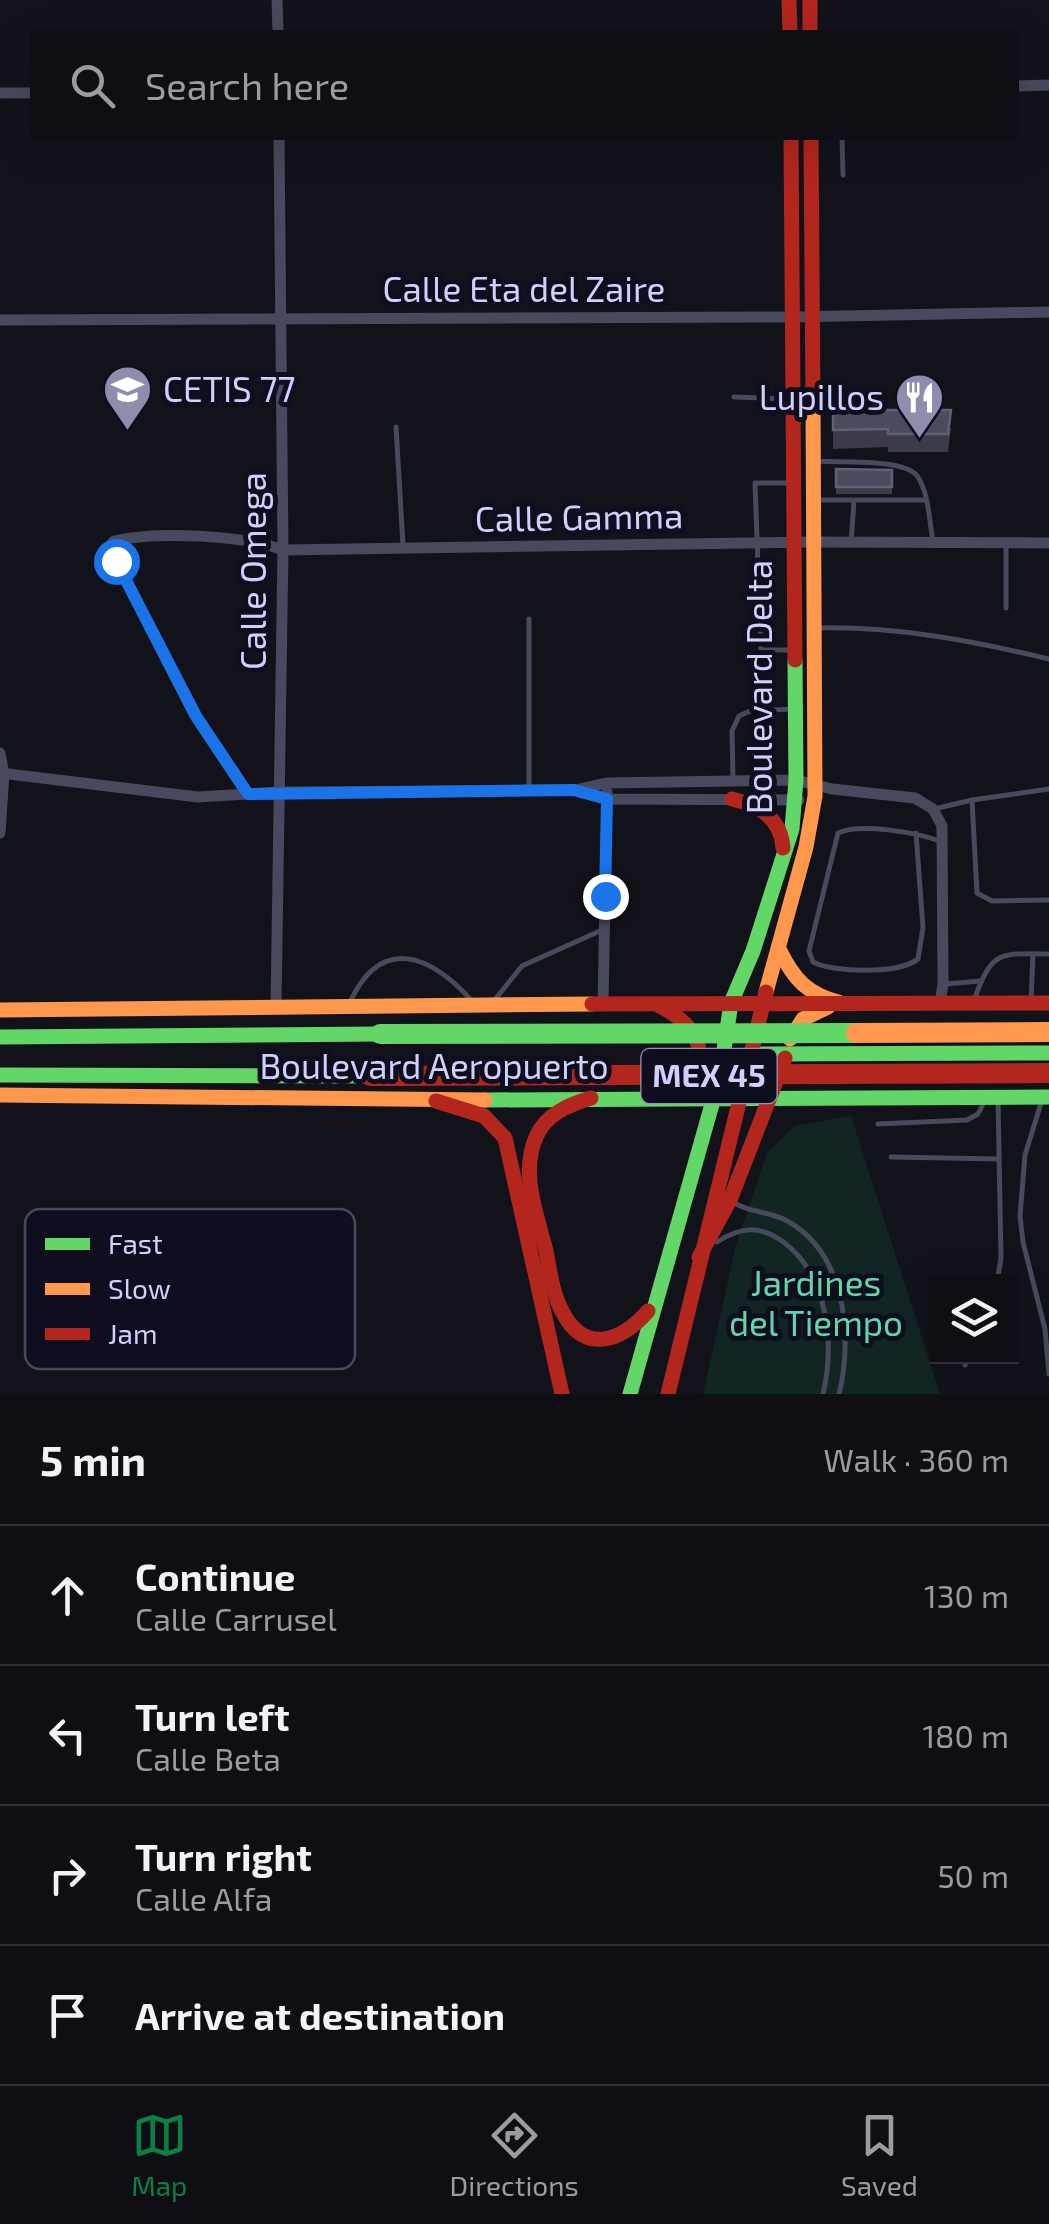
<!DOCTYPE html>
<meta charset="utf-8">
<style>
:root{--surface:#0e0e14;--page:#1c1c22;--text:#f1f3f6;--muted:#9b9ca0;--line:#2e2e34;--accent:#0b8043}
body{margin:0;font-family:"Exo 2",sans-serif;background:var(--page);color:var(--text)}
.controls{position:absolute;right:30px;bottom:30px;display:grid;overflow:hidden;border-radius:0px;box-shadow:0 10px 40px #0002}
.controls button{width:90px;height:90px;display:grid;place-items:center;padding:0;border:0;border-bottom:2px solid var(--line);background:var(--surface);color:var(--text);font:50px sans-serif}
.stop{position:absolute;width:30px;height:30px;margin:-22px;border:8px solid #1a73e8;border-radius:50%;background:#fff}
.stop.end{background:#1a73e8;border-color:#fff;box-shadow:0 2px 10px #0008}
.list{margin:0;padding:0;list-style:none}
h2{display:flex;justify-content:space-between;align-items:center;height:130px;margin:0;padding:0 40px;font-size:42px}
h2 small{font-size:32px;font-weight:400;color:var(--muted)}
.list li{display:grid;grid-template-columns:65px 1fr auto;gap:30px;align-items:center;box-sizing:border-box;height:140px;padding:0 40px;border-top:2px solid var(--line)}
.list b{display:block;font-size:38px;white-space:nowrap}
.list p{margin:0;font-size:32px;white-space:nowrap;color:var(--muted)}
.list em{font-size:32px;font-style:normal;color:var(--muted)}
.icon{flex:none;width:55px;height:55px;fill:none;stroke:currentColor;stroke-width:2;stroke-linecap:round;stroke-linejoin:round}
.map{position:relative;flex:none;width:1049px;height:1394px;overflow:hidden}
.search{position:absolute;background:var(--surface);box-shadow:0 10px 40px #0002;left:30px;right:30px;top:30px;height:110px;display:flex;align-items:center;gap:25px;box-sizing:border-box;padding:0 35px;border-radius:0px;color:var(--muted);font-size:38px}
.sheet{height:690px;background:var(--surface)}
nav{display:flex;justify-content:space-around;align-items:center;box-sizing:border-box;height:140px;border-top:2px solid var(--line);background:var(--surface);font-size:28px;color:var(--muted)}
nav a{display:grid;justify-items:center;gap:5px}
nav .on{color:var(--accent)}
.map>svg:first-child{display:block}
.green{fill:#112623}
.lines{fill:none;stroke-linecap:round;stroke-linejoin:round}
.lane{stroke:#47495c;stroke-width:5}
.street{stroke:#47495c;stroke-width:11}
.fast{stroke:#63d668;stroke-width:15}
.slow{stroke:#ff974d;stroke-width:15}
.jam{stroke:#b3261e;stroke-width:15}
.fast-bridge{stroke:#63d668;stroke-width:20}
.slow-bridge{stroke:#ff974d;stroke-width:20}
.jam-bridge{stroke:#b3261e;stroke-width:20}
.wall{fill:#3b3b4a}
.building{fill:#4b4b5d;stroke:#606076;stroke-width:2.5}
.route{stroke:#1a73e8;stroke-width:12}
.labels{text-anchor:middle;stroke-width:10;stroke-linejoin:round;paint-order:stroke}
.shield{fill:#0e0e1f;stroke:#9596ba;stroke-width:2.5}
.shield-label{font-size:32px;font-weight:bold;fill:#cfd1fc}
.street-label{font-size:35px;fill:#cfd1fc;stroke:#0e0e1f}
.poi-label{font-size:35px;fill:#cfd1fc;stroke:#0e0e1f;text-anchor:start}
.park-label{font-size:35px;fill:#61d6a6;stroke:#0e0e1f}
.key{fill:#0e0e1f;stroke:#484861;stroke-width:2.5}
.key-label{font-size:28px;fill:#cfd1fc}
</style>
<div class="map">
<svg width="1049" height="1394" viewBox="0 0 1049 1394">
<rect width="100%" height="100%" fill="#12121b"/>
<path class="green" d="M851,1116L940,1394H703L735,1249L767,1153L795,1126Z"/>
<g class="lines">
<g class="lane">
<path d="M842,138L843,175"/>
<path d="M734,397L789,399"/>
<path d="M396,427L403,545"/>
<path d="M818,461C840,463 906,458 918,477C929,494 929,521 933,540"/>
<path d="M791,483H755L761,650H792"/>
<path d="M817,500H925"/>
<path d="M851,543L854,501"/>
<path d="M1006,546V608"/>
<path d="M529,619V788"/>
<path d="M817,628C895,626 974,641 1049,659"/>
<path d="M733,779L732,731L739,716L750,711L792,709"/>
<path d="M972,800L977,893L992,901L1049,900"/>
<path d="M934,809L972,800L1049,789"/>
<path d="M916,833L923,928L918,959C900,974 834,973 813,962L809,951L838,833C859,823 916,832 939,841"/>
<path d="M946,984L980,981"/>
<path d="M974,1000C992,951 998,953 1049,954"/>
<path d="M1031,1001L1033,954"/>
<path d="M350,1002C382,933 432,956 473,1002"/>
<path d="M493,1002L522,966L602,930"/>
<path d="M1042,1100L1025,1155L1020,1216L1023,1242L1045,1329L1049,1374"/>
<path d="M878,1124L967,1120L978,1114L985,1100"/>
<path d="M891,1157L999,1159"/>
<path d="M736,1204C753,1213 773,1212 789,1222C846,1255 853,1337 839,1394"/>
<path d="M717,1242C740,1227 759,1225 782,1241C828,1274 835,1343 823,1394"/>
<path d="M997,1282L1001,1258L998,1100"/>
<path d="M826,1333L846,1329"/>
<path d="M965,1365L969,1356"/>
</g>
<g class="street">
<path d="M277,0L278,32"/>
<path d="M1016,86L1049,85"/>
<path d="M0,93H32"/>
<path d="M0,320L792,317L1049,312"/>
<path d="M0,753L4,774L0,833"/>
<path d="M0,773L198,797L281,792L575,790L606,783L796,780L832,789L915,798L933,809L942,826L943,984L940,1003"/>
<path d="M579,792L607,799L799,800"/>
<path d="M247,794L195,716L116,561L110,546L114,541C156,531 242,535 283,550L813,542L1049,543"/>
<path d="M603,1004L607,792"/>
<path d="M276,1005L283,550L279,138"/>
</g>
<g class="fast">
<path d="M0,1037L380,1034"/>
<path d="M0,1075L370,1076"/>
<path d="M720,1076L732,1061L752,1054L1049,1053"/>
<path d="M485,1100L1049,1097"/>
<path d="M630,1394L720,1076L731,1003L753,951L792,829L796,780L795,660"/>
</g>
<g class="slow">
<path d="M779,949C794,980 807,994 841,1003"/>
<path d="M766,992L806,847L815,796L813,403"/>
<path d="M0,1010L592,1004"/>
<path d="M790,1039L803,1019L828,1007"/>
<path d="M0,1095L485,1100"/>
</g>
<g class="jam">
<path d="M789,0L790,32"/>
<path d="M810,0V32"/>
<path d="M791,138L795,660"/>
<path d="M811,138L813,403"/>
<path d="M732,799C759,805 781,818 783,848"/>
<path d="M592,1004L1049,1003"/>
<path d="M656,1096C715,1073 711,1032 658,1005"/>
<path d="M591,1098C568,1105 546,1114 536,1137C520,1173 537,1215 546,1251C550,1271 552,1292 562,1311C584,1355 621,1342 648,1311"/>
<path d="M436,1101L484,1116L505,1138L562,1394"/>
<path d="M699,1257L730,1200L785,1058"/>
<path d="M668,1394L766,992"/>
</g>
<path class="fast-bridge" d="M380,1034L856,1033"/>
<path class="slow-bridge" d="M856,1033L1049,1032"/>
<path class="jam-bridge" d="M370,1076L1049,1073"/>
</g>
<g class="wall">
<path d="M833,410L951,428L948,452H888V447L833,449Z"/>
<path d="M836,469L892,470V494H836Z"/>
</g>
<g class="building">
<path d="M833,410H951L948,434H888V429L833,430Z"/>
<path d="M836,469L892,470V487H836Z"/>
</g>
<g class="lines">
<path class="route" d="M116,561L196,716L248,794L574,790L607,799L605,896"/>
</g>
<defs>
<symbol id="school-pin" viewBox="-11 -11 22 30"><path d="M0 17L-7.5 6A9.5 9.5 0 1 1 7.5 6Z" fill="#8d8ead" stroke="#0e0e1f"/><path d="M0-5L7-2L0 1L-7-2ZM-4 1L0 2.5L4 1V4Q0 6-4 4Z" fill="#fff"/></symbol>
<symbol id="restaurant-pin" viewBox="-11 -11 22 30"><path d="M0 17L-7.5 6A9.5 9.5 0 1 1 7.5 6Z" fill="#8d8ead" stroke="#0e0e1f"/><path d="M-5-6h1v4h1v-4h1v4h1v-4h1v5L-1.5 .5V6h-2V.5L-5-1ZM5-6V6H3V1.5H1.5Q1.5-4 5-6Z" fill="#fff"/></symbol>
</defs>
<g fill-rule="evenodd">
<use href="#school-pin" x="100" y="362" width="55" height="75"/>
<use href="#restaurant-pin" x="892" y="370" width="55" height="75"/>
</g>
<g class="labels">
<rect class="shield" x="641.5" y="1049" width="135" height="54" rx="8"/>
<g class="shield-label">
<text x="709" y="1087">MEX 45</text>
</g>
<g class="street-label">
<text x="524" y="302">Calle Eta del Zaire</text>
<text transform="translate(579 518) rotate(-1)" y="12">Calle Gamma</text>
<text transform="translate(254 571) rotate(-90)" y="12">Calle Omega</text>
<text transform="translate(760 687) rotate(-90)" y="12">Boulevard Delta</text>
<text x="434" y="1079">Boulevard Aeropuerto</text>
</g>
<g class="poi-label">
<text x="163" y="402">CETIS 77</text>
<text x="884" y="410" text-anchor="end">Lupillos</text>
</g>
<g class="park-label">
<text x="816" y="1296">Jardines<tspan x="816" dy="40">del Tiempo</tspan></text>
</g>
</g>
<rect x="25" y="1209" width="330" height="160" rx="15" class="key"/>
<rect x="45" y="1238" width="45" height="12" fill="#63d668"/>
<rect x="45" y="1283" width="45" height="12" fill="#ff974d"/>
<rect x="45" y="1328" width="45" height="12" fill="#b3261e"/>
<g class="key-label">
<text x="108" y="1254">Fast</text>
<text x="108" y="1299">Slow</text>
<text x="108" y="1344">Jam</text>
</g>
</svg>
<div class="controls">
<button><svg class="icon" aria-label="layers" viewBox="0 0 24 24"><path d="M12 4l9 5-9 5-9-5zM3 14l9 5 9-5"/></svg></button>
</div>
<div class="stop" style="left:116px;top:561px"></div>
<div class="stop end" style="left:605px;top:896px"></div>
<div class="search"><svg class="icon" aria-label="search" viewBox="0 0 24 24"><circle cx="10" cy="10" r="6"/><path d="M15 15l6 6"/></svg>Search here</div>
</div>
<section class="sheet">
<h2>5 min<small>Walk · 360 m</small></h2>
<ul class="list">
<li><svg class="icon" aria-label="ahead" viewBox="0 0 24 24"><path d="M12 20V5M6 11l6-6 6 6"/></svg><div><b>Continue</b><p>Calle Carrusel</p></div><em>130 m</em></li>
<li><svg class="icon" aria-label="left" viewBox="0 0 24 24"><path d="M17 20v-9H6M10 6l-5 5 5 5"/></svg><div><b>Turn left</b><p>Calle Beta</p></div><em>180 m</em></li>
<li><svg class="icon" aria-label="right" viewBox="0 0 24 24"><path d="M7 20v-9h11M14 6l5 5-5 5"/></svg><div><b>Turn right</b><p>Calle Alfa</p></div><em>50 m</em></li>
<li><svg class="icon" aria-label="arrive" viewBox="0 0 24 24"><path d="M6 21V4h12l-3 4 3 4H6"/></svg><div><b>Arrive at destination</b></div></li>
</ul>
</section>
<nav>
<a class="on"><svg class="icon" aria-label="map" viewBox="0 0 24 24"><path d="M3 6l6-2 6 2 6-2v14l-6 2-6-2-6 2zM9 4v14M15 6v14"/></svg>Map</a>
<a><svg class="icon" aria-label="directions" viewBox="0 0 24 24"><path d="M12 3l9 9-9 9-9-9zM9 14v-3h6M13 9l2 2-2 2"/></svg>Directions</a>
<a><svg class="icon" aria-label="saved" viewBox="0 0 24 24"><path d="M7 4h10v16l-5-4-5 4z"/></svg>Saved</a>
</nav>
